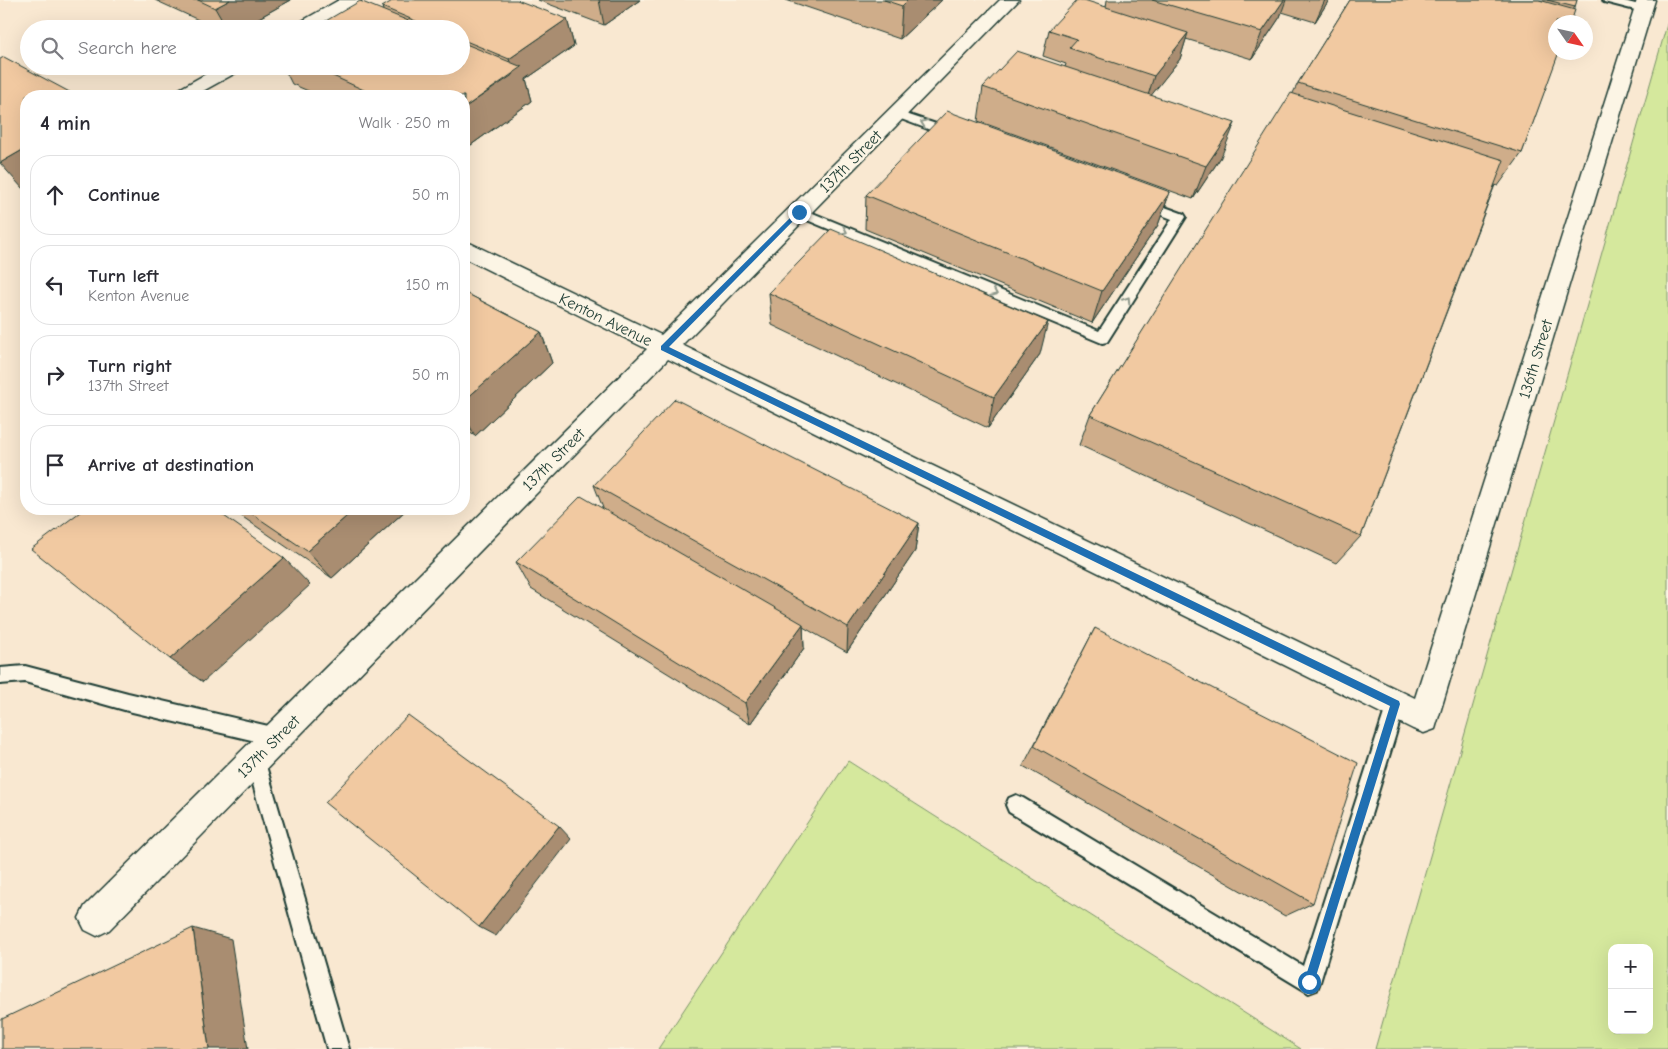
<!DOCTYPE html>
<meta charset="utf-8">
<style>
:root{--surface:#fff;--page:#f2f2f3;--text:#2b2b33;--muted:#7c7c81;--line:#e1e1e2}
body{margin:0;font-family:"Comic Neue",sans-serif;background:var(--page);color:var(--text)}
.controls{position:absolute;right:15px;bottom:15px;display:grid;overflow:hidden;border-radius:10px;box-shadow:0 5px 20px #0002}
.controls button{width:45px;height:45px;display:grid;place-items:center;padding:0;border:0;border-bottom:1px solid var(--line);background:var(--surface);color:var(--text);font:25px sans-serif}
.compass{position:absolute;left:1548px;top:15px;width:45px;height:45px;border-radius:50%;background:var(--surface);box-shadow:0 5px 20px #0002;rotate:124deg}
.stop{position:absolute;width:15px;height:15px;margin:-11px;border:4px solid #1f6fb2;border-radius:50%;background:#fff}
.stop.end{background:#1f6fb2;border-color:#fff;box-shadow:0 1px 5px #0008}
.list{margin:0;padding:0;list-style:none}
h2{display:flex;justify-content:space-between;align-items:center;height:65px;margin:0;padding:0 20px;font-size:21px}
h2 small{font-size:16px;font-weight:400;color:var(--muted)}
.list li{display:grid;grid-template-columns:32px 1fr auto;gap:15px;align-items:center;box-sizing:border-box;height:80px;margin:0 10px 10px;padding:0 10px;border:1px solid var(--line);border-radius:20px}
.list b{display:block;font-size:19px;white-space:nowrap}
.list p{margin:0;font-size:16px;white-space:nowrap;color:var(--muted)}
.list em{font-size:16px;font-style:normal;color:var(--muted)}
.icon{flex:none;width:28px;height:28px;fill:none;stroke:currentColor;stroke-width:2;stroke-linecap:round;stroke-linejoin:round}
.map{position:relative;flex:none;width:1668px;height:1049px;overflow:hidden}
.search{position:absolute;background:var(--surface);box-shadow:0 5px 20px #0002;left:20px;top:20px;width:450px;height:55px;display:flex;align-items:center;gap:12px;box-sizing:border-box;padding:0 18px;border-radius:28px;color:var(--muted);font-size:19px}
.panel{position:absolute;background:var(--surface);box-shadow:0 5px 20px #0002;left:20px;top:90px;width:450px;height:425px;border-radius:20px}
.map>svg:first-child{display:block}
.built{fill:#f9e8d1;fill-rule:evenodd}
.green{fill:#d5e89d;stroke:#7a9268;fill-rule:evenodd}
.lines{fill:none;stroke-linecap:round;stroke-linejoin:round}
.service-casing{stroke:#1f3d34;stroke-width:4}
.minor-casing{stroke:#1f3d34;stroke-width:3}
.service{fill:#fcf5e5;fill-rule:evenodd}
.minor{fill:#fcf5e5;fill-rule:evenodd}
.wall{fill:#cfad8a;stroke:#1f3d34}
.shaded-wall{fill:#a98d71;stroke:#1f3d34}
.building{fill:#f1c9a1;stroke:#1f3d34}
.oneway{stroke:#8e998c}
.route{fill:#1f6fb2}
.labels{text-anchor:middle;stroke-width:4.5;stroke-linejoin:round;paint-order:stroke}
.street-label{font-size:16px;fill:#1f3d34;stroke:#fcf5e5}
</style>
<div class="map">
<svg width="1668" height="1049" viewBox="0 0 1668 1049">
<rect width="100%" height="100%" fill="#fcf5e5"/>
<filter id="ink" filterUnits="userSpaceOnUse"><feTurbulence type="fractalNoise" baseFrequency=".02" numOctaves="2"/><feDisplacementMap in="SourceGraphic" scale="10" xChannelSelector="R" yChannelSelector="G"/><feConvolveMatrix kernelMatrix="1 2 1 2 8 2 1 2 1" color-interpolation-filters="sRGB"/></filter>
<g filter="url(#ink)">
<path class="built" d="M0,0H1668V21L1375,1049H1301L849,761L658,1049H0ZM1556,22H1586V52H1556ZM29,29H461V66H29ZM26,96H464V509H26Z"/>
<g class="green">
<path d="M1668,21V1049H1375L1630,154ZM1612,948H1649V1030H1612Z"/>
<path d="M848,761L1301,1049H658Z"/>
</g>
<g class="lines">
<defs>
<g id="service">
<path d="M1603,0H1620L1647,7L1648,9L1643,12L1604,2Z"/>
<path d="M897,111L957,131L959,134L957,137H949L893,116L891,114L893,112Z"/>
<path d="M1143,199L1184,214L1186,217L1107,342L1102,343L795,215L793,212L795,209H803L1099,331L1172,219L1139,206L1137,203Z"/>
<path d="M25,666L128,693L277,728L284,731L286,737L284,743L277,746L128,711L25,682L0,684V668Z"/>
<path d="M1396,695L1402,698L1405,704L1320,982L1317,990L1309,993L1009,812L1006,805L1009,798L1016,795L1023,798L1303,966L1387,704L1390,698Z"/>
<path d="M255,750L262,752L264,759L349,1049H327L246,759L248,752Z"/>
</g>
<g id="minor">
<path d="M339,0H361L358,4L314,29H292L295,25Z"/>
<path d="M1000,0H1019L682,345L1415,698L1637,0H1655L1435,729L1424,733L1413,729L668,359L109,930L97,936L85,930L79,918L85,906L647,349L464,258V242L472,244L661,335Z"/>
<path d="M220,66H243L241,70L194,96H171L174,92Z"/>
</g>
</defs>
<use href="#service" class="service-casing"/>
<use href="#minor" class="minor-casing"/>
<use href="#service" class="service"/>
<use href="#minor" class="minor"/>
</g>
<g class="wall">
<path d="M155,0H291L239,29H218Z"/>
<path d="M538,0H640L604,25Z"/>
<path d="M786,0H942L900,39Z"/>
<path d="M1107,0H1329L1315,22L1282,12L1280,17L1252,59L1186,39L1180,59L1151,95L1221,157L1193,199L978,121L983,87L1065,67L1066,64L1043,56L1049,30L1106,7Z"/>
<path d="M1350,0H1577L1522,153L1498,186L1495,185L1361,536L1336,563L1079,445L1090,415L1293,93L1298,83Z"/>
<path d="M382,7L567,19L574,46L526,79L532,101L464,150V96H320L292,84L283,66H461V29H312L383,10Z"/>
<path d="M1170,192L1158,225L1092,323L865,229L866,195Z"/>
<path d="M464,292L541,332L552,363L475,436L464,429Z"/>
<path d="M769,293L1040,354L988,428L772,325Z"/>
<path d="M594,485L919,523L915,551L847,652L803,627L804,648L750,724L531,589L516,562L603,508Z"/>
<path d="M231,509H407L332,578Z"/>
<path d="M1095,628L1313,903L1285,916L1023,766Z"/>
</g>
<g class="shaded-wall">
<path d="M230,0H291L239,29H227L215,8Z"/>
<path d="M599,0H640L604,25Z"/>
<path d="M908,0H942L900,39L902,6Z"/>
<path d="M1284,0H1286L1280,17L1252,59L1262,32Z"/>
<path d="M1325,0H1329L1315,22Z"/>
<path d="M567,19L574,46L526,79L532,101L464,150V108L514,74L509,59Z"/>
<path d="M1188,33L1180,59L1146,102L1154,76Z"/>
<path d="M1235,123L1221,157L1193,199L1206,166Z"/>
<path d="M26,148V187L23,189L0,163Z"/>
<path d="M1170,192L1158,225L1092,323L1102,291Z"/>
<path d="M1048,322L1040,354L988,428L994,397Z"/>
<path d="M541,332L552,363L475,436L464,415V401Z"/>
<path d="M355,509H407L332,578L307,551Z"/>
<path d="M919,523L915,551L847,652L848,627Z"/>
<path d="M284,558L310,585L203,682L170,659Z"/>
<path d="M803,624L804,648L750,724L745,703Z"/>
<path d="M559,826L571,839L496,936L479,927Z"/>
<path d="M193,928L231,939L248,1049H209Z"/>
</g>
<g class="building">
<path d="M198,0H230L215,8Z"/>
<path d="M394,0H517L567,19L509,59L461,39V29H435L382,7Z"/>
<path d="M884,0H908L902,6Z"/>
<path d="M1077,0H1084L1188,33L1154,76L1069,48L1077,39L1049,30Z"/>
<path d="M1152,0H1284L1262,32Z"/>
<path d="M1350,0H1539L1575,10L1571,22H1556V52H1559L1522,153L1298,83Z"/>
<path d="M1547,0H1577L1575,7Z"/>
<path d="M360,1L428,29H312Z"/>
<path d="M461,42L522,67L464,108V96H377L311,66H461Z"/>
<path d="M1017,51L1235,123L1206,166L983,87Z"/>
<path d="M4,57L77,96H26V148L0,163V59Z"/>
<path d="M1291,93L1504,160L1361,536L1090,415Z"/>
<path d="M947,111L1170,192L1102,291L866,195Z"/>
<path d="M831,229L1048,322L994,397L769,293Z"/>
<path d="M464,292L541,332L464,401Z"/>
<path d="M675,399L919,523L848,627L594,485Z"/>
<path d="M581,496L803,624L745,703L516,562Z"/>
<path d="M84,509H214L284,558L170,659L31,549Z"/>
<path d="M245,509H355L307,551Z"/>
<path d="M1095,628L1358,763L1313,903L1034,746Z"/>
<path d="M408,715L559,826L479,927L325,803Z"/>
<path d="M193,928L209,1049H2V1019Z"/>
</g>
<defs><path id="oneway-chevron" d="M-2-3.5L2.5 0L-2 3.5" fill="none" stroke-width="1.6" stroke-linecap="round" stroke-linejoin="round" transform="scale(1.25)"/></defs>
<g class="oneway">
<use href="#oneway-chevron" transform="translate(924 123) rotate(-160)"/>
<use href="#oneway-chevron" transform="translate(844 231) rotate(23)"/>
<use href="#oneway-chevron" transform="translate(994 293) rotate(23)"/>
<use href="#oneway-chevron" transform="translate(1127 300) rotate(-57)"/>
</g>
</g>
<path class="route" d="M797,211L802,212L669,347L1399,701L1400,704L1313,986L1309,988L1305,986L1304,982L1390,706L661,350V346Z"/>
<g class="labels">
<g class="street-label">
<text transform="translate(850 161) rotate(-45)" y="6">137th Street</text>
<text transform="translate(606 319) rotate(26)" y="6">Kenton Avenue</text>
<text transform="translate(1535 359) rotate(-73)" y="6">136th Street</text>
<text transform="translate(553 459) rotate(-45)" y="6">137th Street</text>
<text transform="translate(268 746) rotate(-45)" y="6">137th Street</text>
</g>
</g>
</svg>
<div class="controls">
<button>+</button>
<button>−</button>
</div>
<svg class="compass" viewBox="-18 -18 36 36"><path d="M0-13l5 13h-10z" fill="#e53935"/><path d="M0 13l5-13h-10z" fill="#7c7c81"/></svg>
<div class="stop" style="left:1309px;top:982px"></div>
<div class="stop end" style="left:799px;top:212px"></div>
<div class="search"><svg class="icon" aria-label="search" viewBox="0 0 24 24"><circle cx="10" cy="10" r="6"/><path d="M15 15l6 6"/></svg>Search here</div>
<section class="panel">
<h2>4 min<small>Walk · 250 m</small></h2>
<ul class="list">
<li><svg class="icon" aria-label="ahead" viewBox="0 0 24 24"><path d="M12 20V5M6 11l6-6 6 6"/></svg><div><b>Continue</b></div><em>50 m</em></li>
<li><svg class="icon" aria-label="left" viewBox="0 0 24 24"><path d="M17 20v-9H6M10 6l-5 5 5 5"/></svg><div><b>Turn left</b><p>Kenton Avenue</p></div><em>150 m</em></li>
<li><svg class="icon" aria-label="right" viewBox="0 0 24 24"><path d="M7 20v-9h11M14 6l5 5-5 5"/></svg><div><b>Turn right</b><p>137th Street</p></div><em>50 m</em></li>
<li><svg class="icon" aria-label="arrive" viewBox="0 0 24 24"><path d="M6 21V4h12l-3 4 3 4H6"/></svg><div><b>Arrive at destination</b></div></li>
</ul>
</section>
</div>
